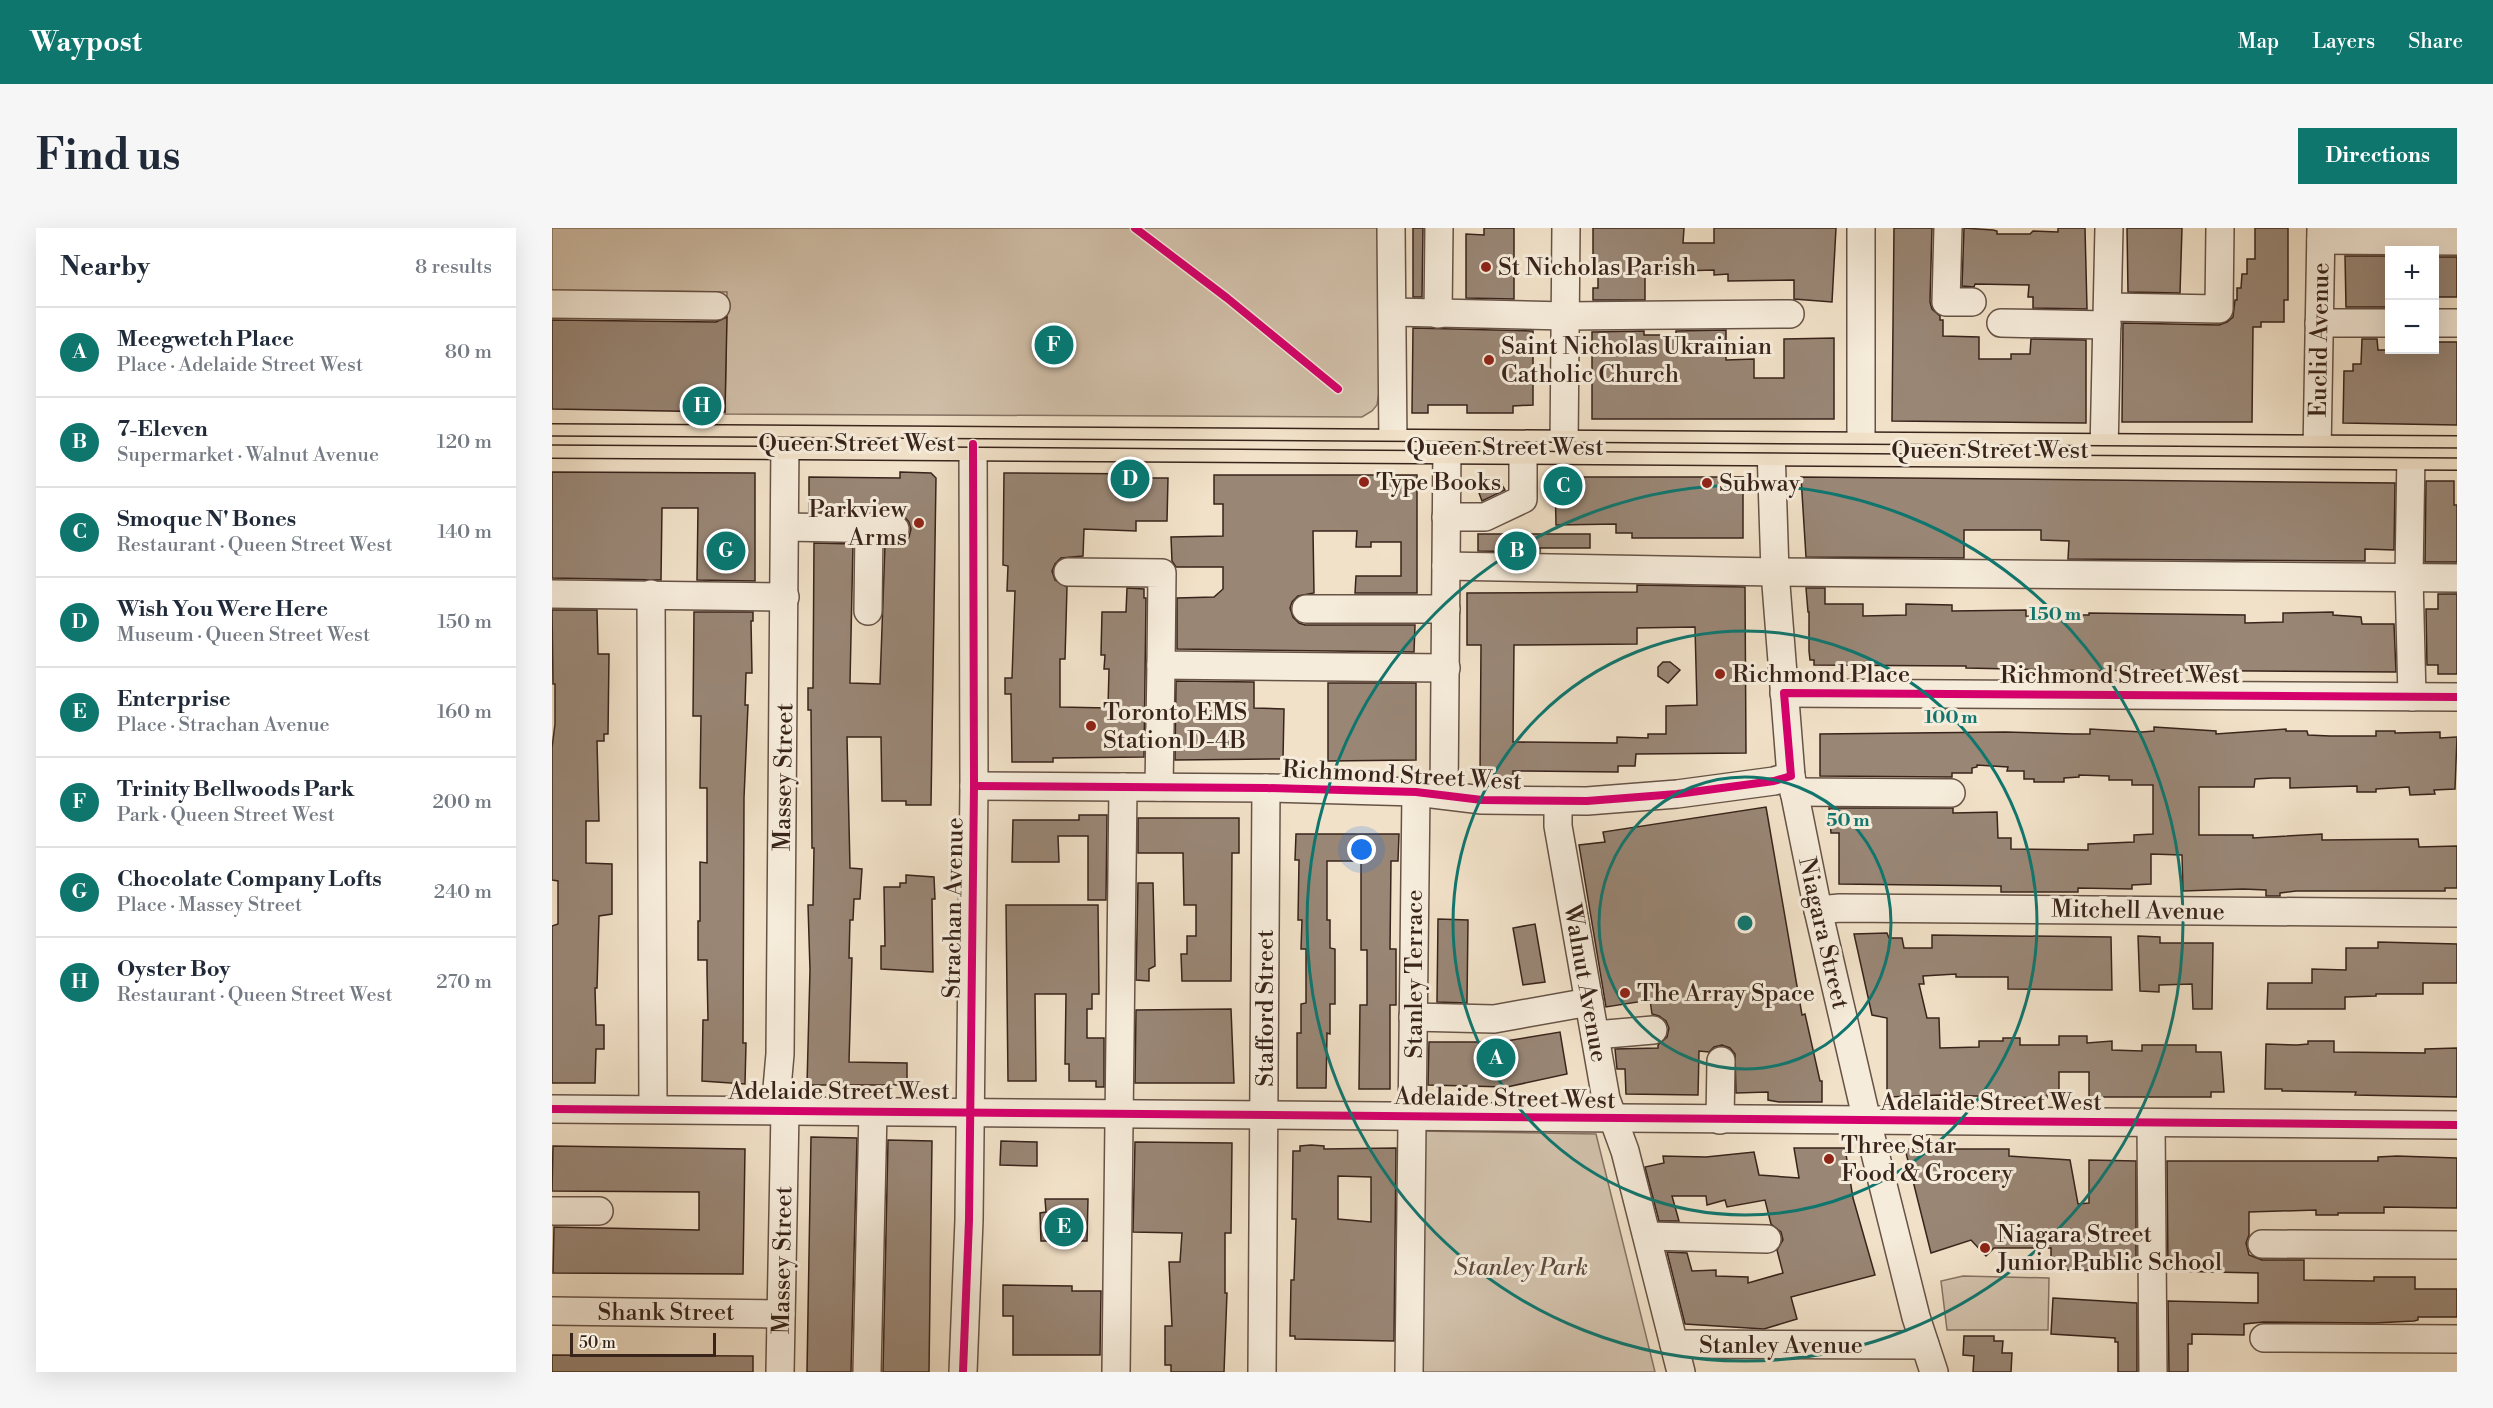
<!DOCTYPE html>
<meta charset="utf-8">
<style>
:root{--surface:#fff;--page:#f6f6f7;--text:#1f2937;--muted:#747a83;--line:#e0e1e3;--accent:#0f766e}
body{margin:0;font-family:"Libre Bodoni",serif;background:var(--page);color:var(--text)}
.controls{position:absolute;right:18px;top:18px;display:grid;overflow:hidden;border-radius:0px;box-shadow:0 6px 24px #0002}
.controls button{width:54px;height:54px;display:grid;place-items:center;padding:0;border:0;border-bottom:2px solid var(--line);background:var(--surface);color:var(--text);font:30px sans-serif}
.scale{position:absolute;left:18px;bottom:15px;width:146px;box-sizing:border-box;padding-left:6px;border:3px solid #39241b;border-top:0;font-size:16px;line-height:21px;white-space:nowrap;color:#39241b;-webkit-text-stroke:4px #f6ecdb;paint-order:stroke}
.you{position:absolute;left:810px;top:622px;width:21px;height:21px;margin:-15px;border:4px solid #fff;border-radius:50%;background:#1a73e8;box-shadow:0 0 0 9px #1a73e833}
.badge{display:grid;place-items:center;width:39px;height:39px;border-radius:50%;background:var(--accent);color:#fff;font-size:20px;font-weight:700}
.pin{position:absolute;translate:-50% -50%;border:3px solid #fff;box-shadow:0 2px 6px #0006}
.list{margin:0;padding:0;list-style:none}
h2{display:flex;justify-content:space-between;align-items:center;height:78px;margin:0;padding:0 24px;font-size:26px}
h2 small{font-size:20px;font-weight:400;color:var(--muted)}
.list li{display:grid;grid-template-columns:39px 1fr auto;gap:18px;align-items:center;box-sizing:border-box;height:90px;padding:0 24px;border-top:2px solid var(--line)}
.list b{display:block;font-size:22px;white-space:nowrap}
.list p{margin:0;font-size:20px;white-space:nowrap;color:var(--muted)}
.list em{font-size:20px;font-style:normal;color:var(--muted)}
.map{position:relative;flex:none;width:1905px;height:1144px;overflow:hidden;border-radius:0px}
header{display:flex;align-items:center;gap:36px;box-sizing:border-box;height:84px;padding:0 30px;background:var(--accent);color:#fff}
header strong{font-size:28px}
nav{display:flex;gap:33px;margin-inline-start:auto;font-size:21px}
.intro{display:flex;align-items:center;justify-content:space-between;box-sizing:border-box;height:144px;padding:0 36px}
h1{margin:0;font-size:42px}
.button{padding:15px 27px;border-radius:0px;background:var(--accent);color:#fff;font-size:21px;font-weight:700}
main{display:flex;gap:36px;padding:0 36px}
aside{flex:1;background:var(--surface);border-radius:0px;box-shadow:0 6px 24px #0002}
.map>svg:first-child{display:block}
.green{fill:#d2c1ab;stroke:#867263;stroke-width:1.5}
.building{fill:#998675;stroke:#39241b;stroke-width:1.5;fill-rule:evenodd}
.lines{fill:none;stroke-linecap:round;stroke-linejoin:round}
.minor-casing{stroke:#675346;stroke-width:30}
.major-casing{stroke:#39241b;stroke-width:36}
.minor{stroke:#f6ecdb;stroke-width:27}
.major{stroke:#f1e1c8;stroke-width:33}
.tram{stroke:#39241b;stroke-width:1.5}
.cycleway-casing{stroke:#f6ecdb;stroke-width:11}
.cycleway{stroke:#d6006c;stroke-width:8}
.ring{fill:none;stroke:#0f766e;stroke-width:3}
.poi-dot{fill:#8f2418;stroke:#f6ecdb;stroke-width:2}
.labels{text-anchor:middle;stroke-width:6;stroke-linejoin:round;paint-order:stroke}
.poi-label{font-size:24px;fill:#39241b;stroke:#f6ecdb;text-anchor:start}
.street-label{font-size:24px;fill:#39241b;stroke:#f6ecdb}
.park-label{font-size:24px;font-style:italic;fill:#5f4b3f;stroke:#f6ecdb}
.centre{fill:#0f766e;stroke:#f6ecdb;stroke-width:3}
.ring-label{font-size:18px;text-anchor:middle;font-weight:bold;fill:#0f766e;stroke:#f6ecdb;stroke-width:6;stroke-linejoin:round;paint-order:stroke}
</style>
<header>
<strong>Waypost</strong>
<nav><a>Map</a><a>Layers</a><a>Share</a></nav>
</header>
<div class="intro"><h1>Find us</h1><a class="button">Directions</a></div>
<main>
<aside>
<h2>Nearby<small>8 results</small></h2>
<ul class="list">
<li><span class="badge">A</span><div><b>Meegwetch Place</b><p>Place · Adelaide Street West</p></div><em>80 m</em></li>
<li><span class="badge">B</span><div><b>7-Eleven</b><p>Supermarket · Walnut Avenue</p></div><em>120 m</em></li>
<li><span class="badge">C</span><div><b>Smoque N' Bones</b><p>Restaurant · Queen Street West</p></div><em>140 m</em></li>
<li><span class="badge">D</span><div><b>Wish You Were Here</b><p>Museum · Queen Street West</p></div><em>150 m</em></li>
<li><span class="badge">E</span><div><b>Enterprise</b><p>Place · Strachan Avenue</p></div><em>160 m</em></li>
<li><span class="badge">F</span><div><b>Trinity Bellwoods Park</b><p>Park · Queen Street West</p></div><em>200 m</em></li>
<li><span class="badge">G</span><div><b>Chocolate Company Lofts</b><p>Place · Massey Street</p></div><em>240 m</em></li>
<li><span class="badge">H</span><div><b>Oyster Boy</b><p>Restaurant · Queen Street West</p></div><em>270 m</em></li>
</ul>
</aside>
<div class="map">
<svg width="1905" height="1144" viewBox="0 0 1905 1144">
<rect width="100%" height="100%" fill="#f1e1c8"/>
<filter id="stains"><feTurbulence type="fractalNoise" baseFrequency=".00333" numOctaves="4"/><feColorMatrix values="0 0 0 0 .2 0 0 0 0 .09 0 0 0 0 .02 0 0 0 .5 -.17"/></filter>
<radialGradient id="worn" r=".72"><stop offset=".6" stop-color="#630" stop-opacity="0"/><stop offset="1" stop-color="#630" stop-opacity=".3"/></radialGradient>
<g class="green">
<path d="M0,0H829L830,145L825,177L820,183L810,189L173,186L175,64L96,63V72L0,71Z"/>
<path d="M865,903L1044,906L1103,1144H865Z"/>
<path d="M1411,1048L1497,1050L1496,1102H1395L1389,1053Z"/>
</g>
<g class="building">
<path d="M861,0H871L870,69H861Z"/>
<path d="M932,0H962V71L914,70V6L932,7Z"/>
<path d="M1041,0H1132L1131,15H1162V0H1284L1280,74L1242,71V52L1176,53V46L1162,47V42L1127,43V46H1093V72H1041V60H1046V29L1041,30Z"/>
<path d="M1342,0H1380L1378,74L1380,81L1388,88V92H1391V108L1427,109V131H1459V126H1478L1479,111L1534,112V195L1340,193Z"/>
<path d="M1412,0L1441,2L1445,3V6H1478L1481,3L1506,4V0H1533L1535,81L1481,80V69H1476L1477,57L1423,56L1422,59L1410,58Z"/>
<path d="M1575,0H1630L1628,65L1576,64Z"/>
<path d="M1703,0H1736V72H1732V94H1709V99H1701L1700,194H1570L1571,95L1667,97L1675,94L1681,89L1683,72H1685V60H1689L1690,46H1695V31H1703Z"/>
<path d="M1793,28H1838V79H1794Z"/>
<rect x="1885" y="29" width="20" height="40"/>
<path d="M175,89L173,184L0,181V92L164,94Z"/>
<path d="M861,100L981,103V177L961,178V185H915V177H876V185H860Z"/>
<path d="M1174,102V132L1202,131V150H1232V111L1282,110V191H1040V104L1092,103V107H1124V103Z"/>
<path d="M1810,111H1825L1826,122H1882V114H1905V197L1791,195L1792,143H1801V136H1809Z"/>
<path d="M0,244L203,245V353L145,352L146,280H110L109,352L0,350Z"/>
<path d="M348,244L379,245L384,250L379,577H354V573H330L329,509H295L298,640L310,641L308,671H302L301,692H298L297,730H300L297,834L355,835V857H255L258,742L256,677H261L262,620H260L259,482H256V460H261L262,315L301,316L298,455L328,456L333,317L351,314L357,309L359,301L357,294L352,288L344,285L257,284V249L348,250Z"/>
<path d="M452,245L598,246V250H616L615,293H584V303L532,301L531,328L509,330L503,336L500,343L503,352L515,359L513,431H508V479L556,480L557,441H552L553,427H549L550,384H574L575,360L592,361V370H594L592,529L501,530V534H460L459,466H453V450H460L463,363H455L456,338L451,337Z"/>
<path d="M662,247H865V365H803L804,348H849V314H819V319H804L805,303H761L762,365L746,368L740,374L738,380L741,389L747,395L753,397H863L862,424L625,421V370L662,369L671,361V339H624L620,333L619,309L671,308V276H662Z"/>
<path d="M1003,249H1191V310H1080V305H1064V296L1004,297Z"/>
<path d="M1249,249L1843,255L1842,322L1813,321V333L1516,331L1517,313L1489,312V302H1412V330L1254,329Z"/>
<path d="M1874,253H1902V277H1905V334H1873Z"/>
<path d="M949,255L953,262L930,273L927,265Z"/>
<path d="M926,306H1038V320H988V324L926,323Z"/>
<path d="M1085,357L1193,359L1194,525L1084,526L1083,538H1066V544L961,543V551L928,550L929,417H915V365L1085,364ZM1143,399L1145,477L1114,478V506H1096V510L1065,509V515L961,514L962,417L1085,416V400Z"/>
<path d="M1254,360H1273V376H1311V388L1354,387V376L1400,377V383L1474,382V388L1508,389V387H1537V385L1693,387V395L1731,394V385L1781,384V387L1809,389L1810,396H1842L1844,444L1579,442L1548,443L1414,440V438L1262,437V432H1258L1257,423V384H1256Z"/>
<path d="M1886,366H1905V446H1886V437H1875L1874,381H1886Z"/>
<path d="M0,382H45L46,426H57L56,506H52V513H45L47,593H34V635L60,636V686L47,688L45,760H43L44,797H52V821H44L43,855H0V698L6,696V653L0,652V520L3,496V456H1Z"/>
<path d="M142,384H201V393H199L200,445H194L193,477H196L192,570L191,815H194L193,856L150,853L151,792H156L155,744V732H146V693H148V634L155,635V560H148L149,488H141Z"/>
<path d="M1111,434H1118L1128,442L1116,455L1106,448V439Z"/>
<path d="M624,453L702,454V480L732,481L731,531L623,532Z"/>
<path d="M776,455H864V532L776,533Z"/>
<path d="M1602,499L1664,503V506L1734,501V503H1755L1756,507L1778,508H1824V503H1843V505L1888,504V510L1905,509L1903,561L1882,562L1883,566L1858,567L1857,559L1824,561V564H1805V558L1738,560V550H1720L1703,551L1702,559H1647V607H1701V610L1770,606V612L1866,611L1867,619L1905,618V660H1893V663H1744L1728,665V668H1714V662L1691,661L1631,663L1630,627L1599,626V656L1580,657V661L1526,660V664H1449V658L1287,656V605H1279L1277,580H1401V585L1445,584L1446,610H1459V621L1536,622V616L1582,614V607L1601,606V557H1580V552H1557V548L1527,547V549L1512,550V554H1482V551H1472V543H1455L1456,539L1425,537V539L1420,540V545H1400V549L1268,548V506L1453,504L1521,506H1538V501L1590,504L1602,503Z"/>
<path d="M1214,579L1250,787L1253,786L1268,853H1270V874H1227L1216,872V864L1184,865L1183,826L1178,820L1170,817L1162,819L1157,824L1147,823L1146,867L1074,866L1073,841H1065L1063,821L1106,820V817L1115,809L1117,800L1114,793L1107,788L1100,786L1098,772L1054,779L1027,617L1053,614L1051,604Z"/>
<path d="M527,587H555L554,672H536V608H506L507,634H460L461,592H527Z"/>
<path d="M586,590H687V625H680L679,753H630L629,726H635V708H644V677H632L631,625H586Z"/>
<path d="M744,606H847L846,633H839L838,721H844V777H838V861H807L808,777H815V722H809V633H775V692H778V720L783,721V776H778V806L775,805L774,860H745V805H749V776L754,775V721H749L750,692H746L747,632H743Z"/>
<path d="M354,647L382,649L383,671H380L381,744L329,741V718H333L332,659H348V655H354Z"/>
<path d="M586,655H601L603,738L597,741V753L584,752Z"/>
<path d="M454,677H546L547,766H540V781H535V810H552V859H544V853H517V836H513L514,766H483L484,853H456Z"/>
<path d="M886,691L916,692L915,775L885,774Z"/>
<path d="M983,696L993,754L971,757L961,700Z"/>
<path d="M1335,705L1337,710H1350L1352,720H1380V707L1559,709L1560,762L1456,761V749H1404V746L1371,748L1372,756H1367L1375,790H1387L1388,820L1427,819V813H1451V810H1468V817H1507V808H1535V815L1560,813V822L1590,823V817H1644V824H1669L1672,864H1659V869H1537V844H1507V865H1495V870L1390,867L1335,869V790L1320,787L1302,706Z"/>
<path d="M1586,708L1608,709V715H1661L1660,781H1641L1640,756L1607,757V764L1588,763Z"/>
<path d="M1826,714L1905,716V755H1871V766H1824V768L1793,769V781H1715L1716,755H1760V741L1794,742V720H1826Z"/>
<path d="M679,781L682,855H583L584,782Z"/>
<path d="M1008,804L1015,846L955,859L876,857L877,814H948Z"/>
<path d="M1756,813H1782V824L1873,825V821L1905,820V869L1803,867L1804,864L1730,863V861H1713L1714,816L1745,817L1756,816Z"/>
<path d="M259,909L305,910L299,1144H255Z"/>
<path d="M336,912L380,913L377,1144H331Z"/>
<path d="M449,913L485,914V938L448,937Z"/>
<path d="M583,914L680,915L679,1005H673V1065H675L672,1144H619V1137H613V1098H620L617,1034H628L630,1005L581,1004Z"/>
<path d="M759,917L772,918V921L844,920L842,1113L743,1111V1108H738L739,1052H742L744,991H740L741,923H748V918ZM786,948L819,949V994L786,991Z"/>
<path d="M1,918L193,921L191,1046L1,1045L2,999L147,1002V964L0,963Z"/>
<path d="M1242,920H1293L1301,970L1323,1047L1239,1069L1245,1091L1212,1101L1133,1096L1115,1024L1135,1025L1140,1043L1164,1042V1048L1196,1049V1055L1231,1045L1225,1022L1231,1012L1229,1004L1219,996L1213,972L1175,979L1173,972L1155,977L1154,968H1120L1127,993H1107L1093,939L1112,935L1111,928L1154,929L1202,924L1207,947L1247,950Z"/>
<path d="M1353,921H1457V928L1518,932L1526,976L1537,975V932L1584,933V1043L1499,1042V1020H1442L1434,1028L1419,1012L1379,1025Z"/>
<path d="M1845,928L1905,930V980L1832,979V985H1786V987H1764V982L1697,984V1007L1694,1015L1697,1027L1710,1032H1752V1052L1822,1053V1049H1863V1061H1905V1089H1866V1092L1862,1093L1822,1095L1712,1094L1692,1096V1107L1640,1106V1116H1636V1144H1617L1616,1073L1706,1075V1045L1616,1043L1615,933H1826V929Z"/>
<path d="M493,971H536L535,1013H489L488,985L494,984Z"/>
<path d="M451,1057L520,1058V1063H549L548,1127H461V1088H451Z"/>
<path d="M1501,1070L1585,1075V1144H1566V1114H1563V1110L1499,1106Z"/>
<path d="M1412,1108H1442V1113H1451L1450,1125H1460L1459,1144H1421L1422,1128L1411,1127Z"/>
<path d="M0,1127L201,1128V1144H0Z"/>
</g>
<g class="lines">
<defs>
<g id="minor">
<path d="M839,0L841,218"/>
<path d="M1309,0V221"/>
<path d="M1396,0L1394,74H1420"/>
<path d="M1769,12L1905,13"/>
<path d="M0,76L164,78"/>
<path d="M1556,79L1667,81L1668,0"/>
<path d="M841,84L1013,88L1238,86"/>
<path d="M886,86L887,0"/>
<path d="M1449,95L1555,97"/>
<path d="M1767,95H1838"/>
<path d="M1882,95H1905"/>
<path d="M1012,219L1014,0"/>
<path d="M1219,220L1223,344L1239,548L1266,682L1315,893L1364,1089L1382,1144"/>
<path d="M1552,223L1557,0"/>
<path d="M1765,224L1769,0"/>
<path d="M1859,225L1857,349L1860,469"/>
<path d="M894,289H933L971,271V219"/>
<path d="M233,299L343,301"/>
<path d="M894,338L1223,344L1905,350"/>
<path d="M516,344L610,345L609,437L894,440"/>
<path d="M0,366L233,369"/>
<path d="M99,366L101,881"/>
<path d="M754,381H894"/>
<path d="M316,383L317,300"/>
<path d="M1232,465L1905,469"/>
<path d="M422,558L714,560L864,564L930,572L1035,573L1125,566L1222,553L1239,548"/>
<path d="M607,559L609,437"/>
<path d="M1242,564L1399,565"/>
<path d="M892,567L895,218"/>
<path d="M1006,573V598L1054,871L1073,923L1129,1144"/>
<path d="M1266,682L1288,680L1905,685"/>
<path d="M861,789L942,791L1037,774"/>
<path d="M1043,807L1101,802"/>
<path d="M0,881L1905,897"/>
<path d="M223,883L228,826L233,214"/>
<path d="M1168,892L1169,833"/>
<path d="M1599,895L1601,1144"/>
<path d="M0,983H47"/>
<path d="M1096,1008L1215,1011"/>
<path d="M1710,1016L1905,1017"/>
<path d="M0,1083L229,1086"/>
<path d="M1712,1110L1905,1111"/>
<path d="M1122,1116L1373,1117"/>
<path d="M228,1144L233,883"/>
<path d="M315,1144L321,883"/>
<path d="M411,1144L417,992L422,558L421,216"/>
<path d="M564,1144L571,559"/>
<path d="M710,1144L714,560"/>
<path d="M857,1144L864,564"/>
</g>
<path id="major" d="M0,213L1905,225"/>
</defs>
<use href="#minor" class="minor-casing"/>
<use href="#major" class="major-casing"/>
<use href="#minor" class="minor"/>
<use href="#major" class="major"/>
<g class="tram">
<path d="M0,208L1905,220"/>
<path d="M0,217L342,219"/>
<path d="M387,219L1905,230"/>
</g>
<defs>
<g id="cycleway">
<path d="M583,0L675,70L786,161"/>
<path d="M422,558L714,560L864,564L930,572L1035,573L1125,566L1222,553L1239,548L1232,465L1905,469"/>
<path d="M0,881L1905,897"/>
<path d="M411,1144L417,992L422,558L421,216"/>
</g>
</defs>
<use href="#cycleway" class="cycleway-casing"/>
<use href="#cycleway" class="cycleway"/>
</g>
<g class="ring">
<circle cx="1193" cy="695" r="146"/>
<circle cx="1193" cy="695" r="292"/>
<circle cx="1193" cy="695" r="438"/>
</g>
<g class="poi-dot">
<circle cx="934" cy="39" r="6"/>
<circle cx="937" cy="132" r="6"/>
<circle cx="812" cy="254" r="6"/>
<circle cx="1155" cy="255" r="6"/>
<circle cx="367" cy="295" r="6"/>
<circle cx="1168" cy="446" r="6"/>
<circle cx="539" cy="498" r="6"/>
<circle cx="1073" cy="765" r="6"/>
<circle cx="1277" cy="931" r="6"/>
<circle cx="1433" cy="1020" r="6"/>
</g>
<g class="labels">
<g class="poi-label">
<text x="946" y="47">St Nicholas Parish</text>
<text x="949" y="126">Saint Nicholas Ukrainian<tspan x="949" dy="28">Catholic Church</tspan></text>
<text x="824" y="262">Type Books</text>
<text x="1167" y="263">Subway</text>
<text x="355" y="289" text-anchor="end">Parkview<tspan x="355" dy="28">Arms</tspan></text>
<text x="1180" y="454">Richmond Place</text>
<text x="551" y="492">Toronto EMS<tspan x="551" dy="28">Station D-4B</tspan></text>
<text x="1085" y="773">The Array Space</text>
<text x="1289" y="925">Three Star<tspan x="1289" dy="28">Food &amp; Grocery</tspan></text>
<text x="1445" y="1014">Niagara Street<tspan x="1445" dy="28">Junior Public School</tspan></text>
</g>
<g class="street-label">
<text transform="translate(1767 112) rotate(-89)" y="8">Euclid Avenue</text>
<text x="305" y="223">Queen Street West</text>
<text x="953" y="227">Queen Street West</text>
<text x="1438" y="230">Queen Street West</text>
<text x="1568" y="455">Richmond Street West</text>
<text transform="translate(850 547) rotate(3)" y="8">Richmond Street West</text>
<text transform="translate(231 549) rotate(-89)" y="8">Massey Street</text>
<text transform="translate(401 680) rotate(-89)" y="8">Strachan Avenue</text>
<text transform="translate(1586 682) rotate(1)" y="8">Mitchell Avenue</text>
<text transform="translate(1272 705) rotate(77)" y="8">Niagara Street</text>
<text transform="translate(862 746) rotate(-90)" y="8">Stanley Terrace</text>
<text transform="translate(1034 755) rotate(80)" y="8">Walnut Avenue</text>
<text transform="translate(713 780) rotate(-90)" y="8">Stafford Street</text>
<text x="287" y="871">Adelaide Street West</text>
<text transform="translate(953 870) rotate(1)" y="8">Adelaide Street West</text>
<text x="1439" y="882">Adelaide Street West</text>
<text transform="translate(230 1032) rotate(-89)" y="8">Massey Street</text>
<text x="114" y="1092">Shank Street</text>
<text x="1229" y="1125">Stanley Avenue</text>
</g>
<g class="park-label">
<text x="969" y="1047">Stanley Park</text>
</g>
</g>
<circle cx="1193" cy="695" r="9" class="centre"/>
<g class="ring-label">
<text x="1503" y="392">150 m</text>
<text x="1399" y="495">100 m</text>
<text x="1296" y="598">50 m</text>
</g>
<rect width="100%" height="100%" filter="url(#stains)"/>
<rect width="100%" height="100%" fill="url(#worn)"/>
</svg>
<div class="controls">
<button>+</button>
<button>−</button>
</div>
<div class="scale">50 m</div>
<div class="you"></div>
<div class="pin badge" style="left:944px;top:830px">A</div>
<div class="pin badge" style="left:965px;top:323px">B</div>
<div class="pin badge" style="left:1011px;top:258px">C</div>
<div class="pin badge" style="left:578px;top:251px">D</div>
<div class="pin badge" style="left:512px;top:999px">E</div>
<div class="pin badge" style="left:502px;top:117px">F</div>
<div class="pin badge" style="left:174px;top:323px">G</div>
<div class="pin badge" style="left:150px;top:178px">H</div>
</div>
</main>
